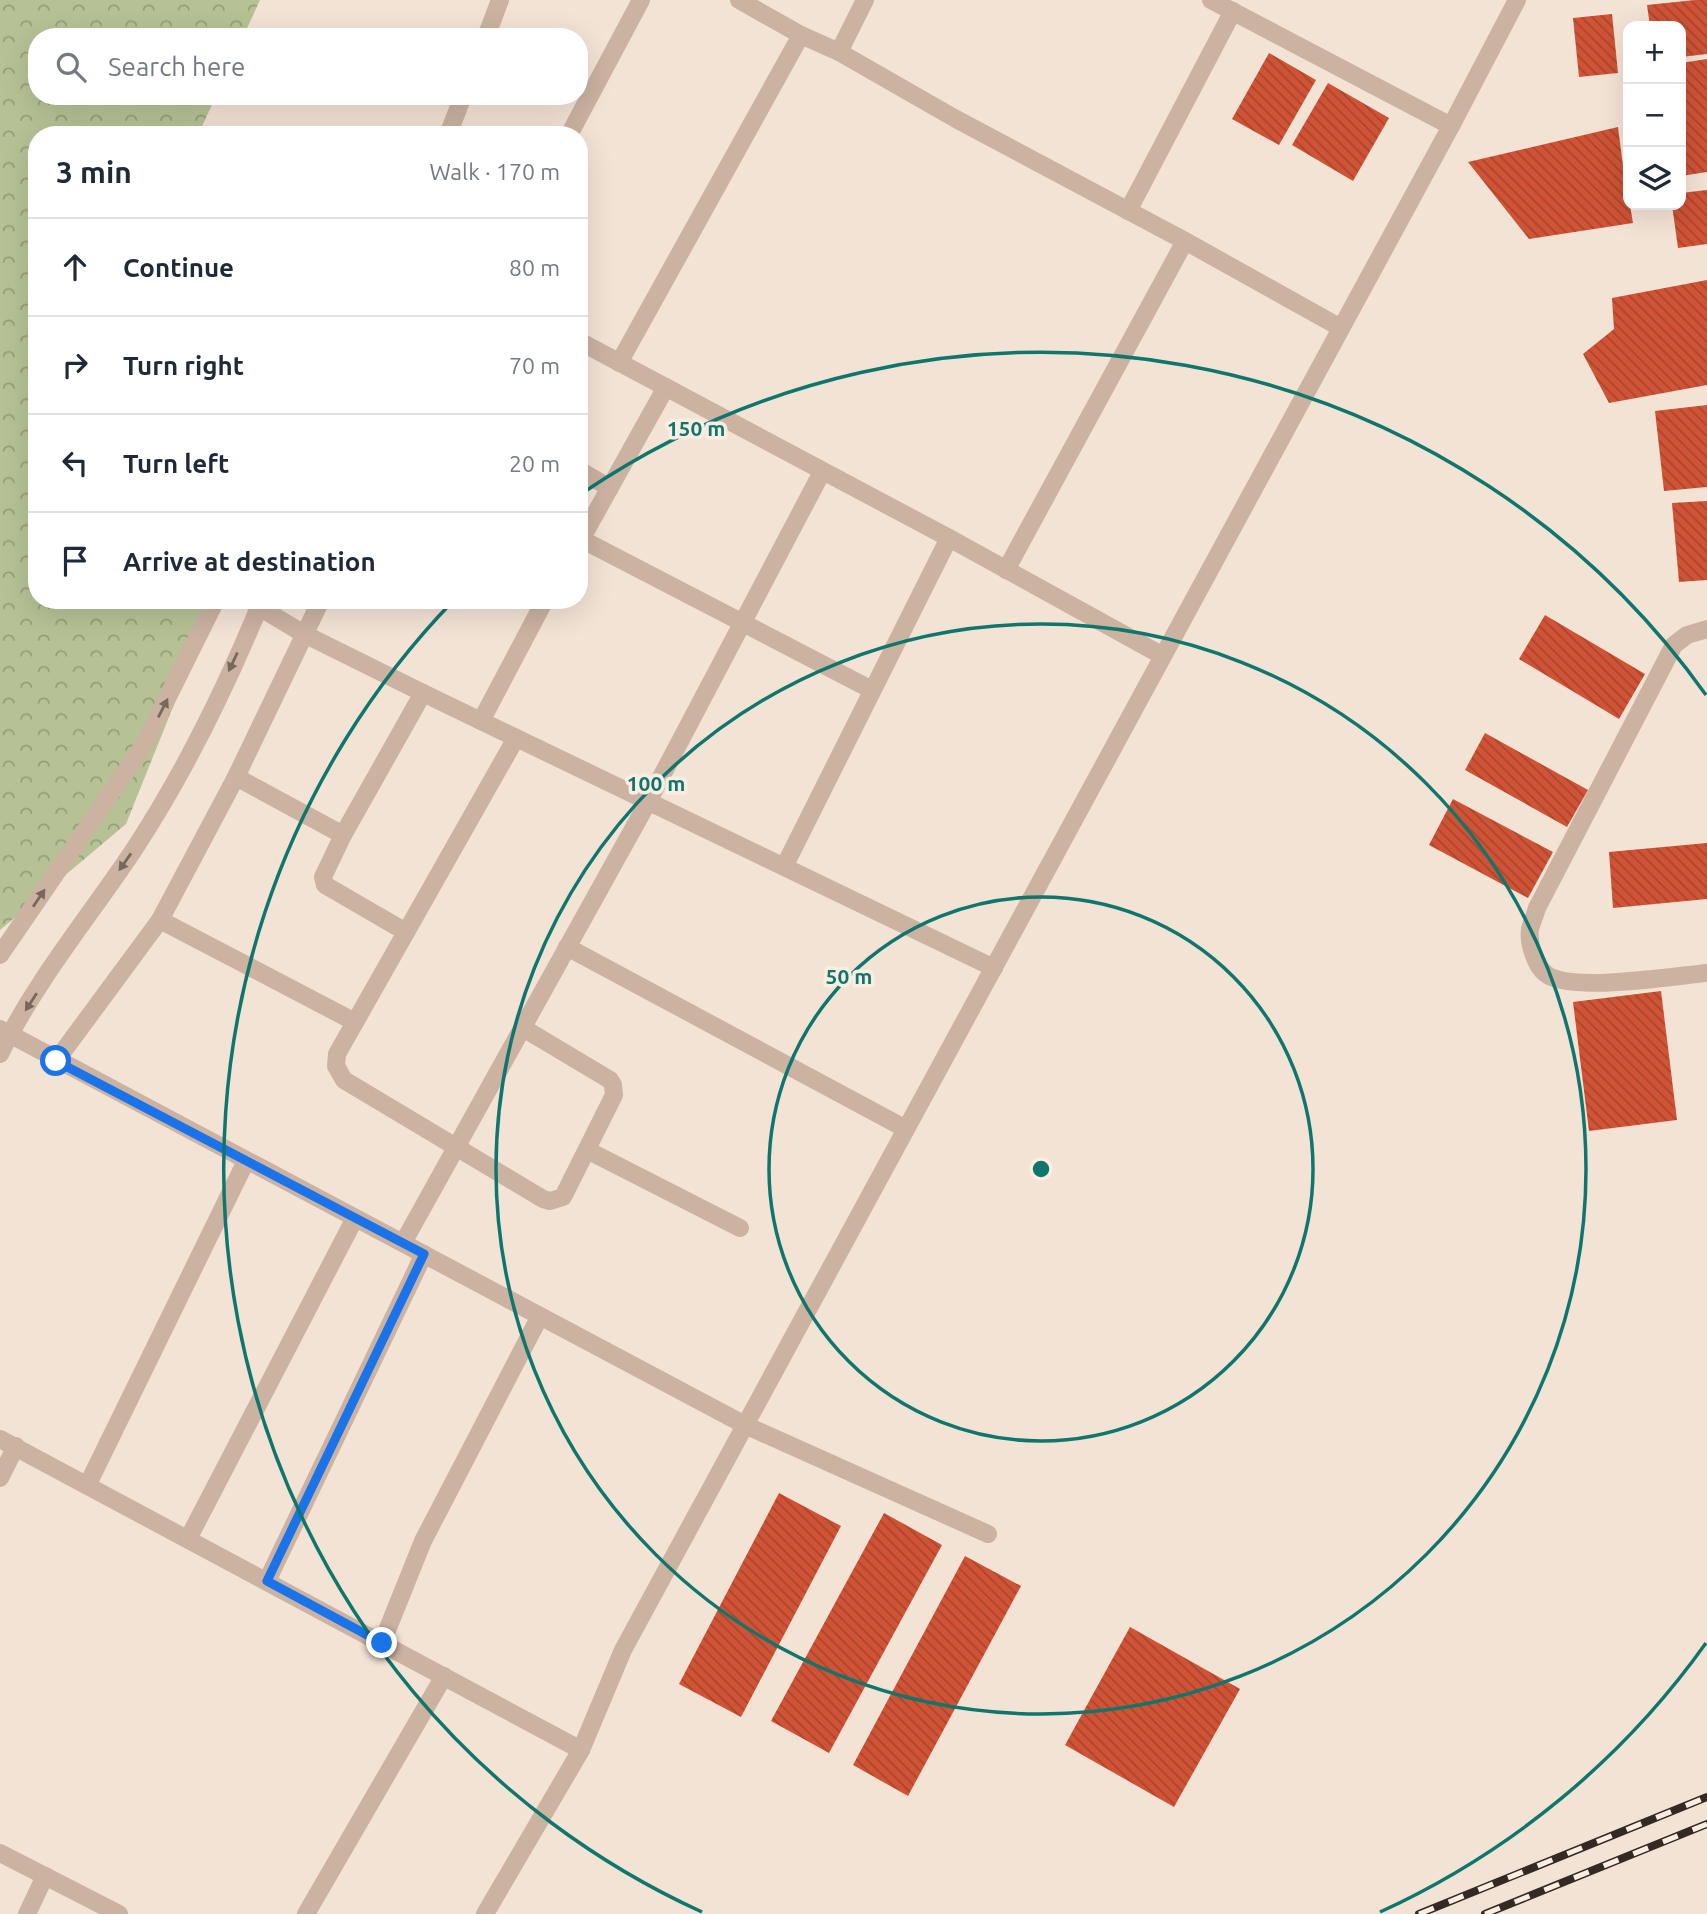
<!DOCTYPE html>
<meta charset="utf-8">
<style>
:root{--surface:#fff;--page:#f6f6f7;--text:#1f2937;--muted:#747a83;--line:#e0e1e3}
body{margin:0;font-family:Ubuntu,sans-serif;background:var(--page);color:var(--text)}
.controls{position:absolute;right:21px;top:21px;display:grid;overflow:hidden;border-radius:14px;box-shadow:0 7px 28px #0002}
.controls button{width:63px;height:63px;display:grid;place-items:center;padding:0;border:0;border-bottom:2px solid var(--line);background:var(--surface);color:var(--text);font:35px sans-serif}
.stop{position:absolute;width:21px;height:21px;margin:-16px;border:5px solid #1a73e8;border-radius:50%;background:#fff}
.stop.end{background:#1a73e8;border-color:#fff;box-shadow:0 2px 7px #0008}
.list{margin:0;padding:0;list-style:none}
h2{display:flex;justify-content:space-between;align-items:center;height:91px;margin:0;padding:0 28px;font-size:30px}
h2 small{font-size:23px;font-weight:400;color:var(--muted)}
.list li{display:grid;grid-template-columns:46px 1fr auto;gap:21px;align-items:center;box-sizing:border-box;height:98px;padding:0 28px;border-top:2px solid var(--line)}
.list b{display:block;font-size:26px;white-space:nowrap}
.list em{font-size:23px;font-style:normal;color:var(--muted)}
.icon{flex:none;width:38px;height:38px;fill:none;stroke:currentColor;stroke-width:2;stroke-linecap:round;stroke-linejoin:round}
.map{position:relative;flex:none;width:1707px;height:1914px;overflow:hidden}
.search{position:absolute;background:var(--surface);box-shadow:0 7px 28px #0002;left:28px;top:28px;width:560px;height:77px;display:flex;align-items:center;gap:18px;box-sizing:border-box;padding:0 24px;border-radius:28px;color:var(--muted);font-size:26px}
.panel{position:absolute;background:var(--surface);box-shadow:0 7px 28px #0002;left:28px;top:126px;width:560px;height:483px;border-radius:28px}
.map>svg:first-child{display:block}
.park{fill:url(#park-crowns)}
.building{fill:url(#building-back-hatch)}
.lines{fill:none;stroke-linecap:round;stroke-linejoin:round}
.minor{stroke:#cbb2a1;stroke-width:18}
.rail-casing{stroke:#352924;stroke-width:8}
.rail{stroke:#faeee2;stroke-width:5;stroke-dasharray:16;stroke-linecap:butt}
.oneway{fill:#78675c}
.route{stroke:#1a73e8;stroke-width:9}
.ring{fill:none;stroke:#0f766e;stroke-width:3.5}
.centre{fill:#0f766e;stroke:#faeee2;stroke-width:3.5}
.ring-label{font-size:21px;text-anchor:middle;font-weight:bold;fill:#0f766e;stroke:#faeee2;stroke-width:7;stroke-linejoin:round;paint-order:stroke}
</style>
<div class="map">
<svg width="1707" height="1914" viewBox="0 0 1707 1914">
<defs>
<pattern id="park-crowns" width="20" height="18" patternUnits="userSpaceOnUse" patternTransform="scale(1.75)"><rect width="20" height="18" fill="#b6c295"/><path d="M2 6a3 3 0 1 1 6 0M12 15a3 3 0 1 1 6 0" fill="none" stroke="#959e79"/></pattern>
<pattern id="building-back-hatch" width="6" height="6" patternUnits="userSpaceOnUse" patternTransform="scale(1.75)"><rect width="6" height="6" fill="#d05336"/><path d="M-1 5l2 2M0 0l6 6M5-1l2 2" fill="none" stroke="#aa452d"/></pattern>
</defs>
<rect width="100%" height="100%" fill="#f3e3d5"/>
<path class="park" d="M0,0H260L243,37H37V96H216L198,135H37V600H216L126,824L0,930Z"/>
<g class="building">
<path d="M1695,0H1707V54L1681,57V26H1650L1647,5Z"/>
<path d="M1612,14L1618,73L1579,77L1573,18Z"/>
<path d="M1269,53L1316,80L1279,145L1232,119Z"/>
<path d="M1707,59V172L1681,176V63Z"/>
<path d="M1328,83L1389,118L1353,181L1292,145Z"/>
<path d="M1618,127L1628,205H1630L1633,223L1529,239L1468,162Z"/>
<path d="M1707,190V244L1678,248L1672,205H1681V193Z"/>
<path d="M1707,280V385L1609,403L1583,354L1614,329L1612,298Z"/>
<path d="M1707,405V487L1664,491L1655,411Z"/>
<path d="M1707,501V580L1679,582L1672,503Z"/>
<path d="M1545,615L1645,674L1619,719L1519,659Z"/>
<path d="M1485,733L1588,790L1567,827L1465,770Z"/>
<path d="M1453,799L1553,852L1528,898L1429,845Z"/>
<path d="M1707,843V899L1613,908L1609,852Z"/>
<path d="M1661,991L1677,1120L1589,1131L1573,1002Z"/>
<path d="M779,1493L841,1526L741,1717L679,1684Z"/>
<path d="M884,1513L942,1545L829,1753L771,1721Z"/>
<path d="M965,1556L1021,1586L908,1796L853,1765Z"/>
<path d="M1130,1627L1240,1689L1174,1807L1065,1745Z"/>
</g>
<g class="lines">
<g class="minor">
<path d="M739,0L801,35L839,52L956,119L1185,241L1341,328"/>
<path d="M1211,0L1451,126"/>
<path d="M486,37L500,0"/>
<path d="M839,52L865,0"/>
<path d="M448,135L463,96"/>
<path d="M569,135L641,0"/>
<path d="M1128,211L1233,11"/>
<path d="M579,341L949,538L1163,656"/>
<path d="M619,363L801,35"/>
<path d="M579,470L610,488"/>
<path d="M581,539L872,690"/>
<path d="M579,543L666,387"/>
<path d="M1006,570L1185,241"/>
<path d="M259,607L304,634L423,693L994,968"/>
<path d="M1707,629L1687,635L1674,645L1537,908C1535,915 1532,922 1530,929C1528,942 1535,966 1546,974C1570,993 1674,976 1707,973"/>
<path d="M481,721L545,600"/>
<path d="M516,738L337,1054L336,1066L344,1080L543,1199L550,1201L563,1197L614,1095L613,1085L610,1080L523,1028"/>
<path d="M236,777L343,835"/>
<path d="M785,865L949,538"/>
<path d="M160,920L355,1022"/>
<path d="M406,932L325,885L323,877L343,835L423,693"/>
<path d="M567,947L906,1129"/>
<path d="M0,955L144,745L216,600"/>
<path d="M0,1029L745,1425L988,1534"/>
<path d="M0,1054C36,980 90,916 135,848C184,773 228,683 262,600"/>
<path d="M56,1061L160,920L236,777L321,600"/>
<path d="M587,1150L740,1228"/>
<path d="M403,1243L648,802L822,472"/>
<path d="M0,1439L581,1750"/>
<path d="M0,1478L16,1446"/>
<path d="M88,1484L246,1161"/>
<path d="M188,1539L355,1218"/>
<path d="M267,1581L424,1254"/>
<path d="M382,1643L423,1541L540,1316"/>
<path d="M0,1853L119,1914"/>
<path d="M27,1914L45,1876"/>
<path d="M306,1914L444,1676"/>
<path d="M485,1914L581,1750L623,1650L1451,126L1517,0"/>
</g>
<defs>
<g id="rail">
<path d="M1419,1914L1707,1797"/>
<path d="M1485,1914L1707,1824"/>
</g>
</defs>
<use href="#rail" class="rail-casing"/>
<use href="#rail" class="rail"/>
</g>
<defs><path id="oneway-solid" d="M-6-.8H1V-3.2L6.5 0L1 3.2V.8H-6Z" transform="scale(1.75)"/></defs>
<g class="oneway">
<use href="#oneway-solid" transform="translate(233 662) rotate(115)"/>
<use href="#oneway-solid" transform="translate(163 708) rotate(-63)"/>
<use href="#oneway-solid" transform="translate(125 862) rotate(125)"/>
<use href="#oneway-solid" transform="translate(39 898) rotate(-56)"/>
<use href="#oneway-solid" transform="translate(31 1002) rotate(123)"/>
</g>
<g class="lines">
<path class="route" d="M56,1061L424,1254L267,1581L382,1643"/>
</g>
<g class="ring">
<circle cx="1041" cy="1169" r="272"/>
<circle cx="1041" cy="1169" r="545"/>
<path d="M1706 1643A817 817 0 0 1 1380 1912M702 1912A817 817 0 0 1 453 601M584 492A817 817 0 0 1 1706 695"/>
</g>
<circle cx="1041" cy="1169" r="10" class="centre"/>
<g class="ring-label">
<text x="696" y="436">150 m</text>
<text x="656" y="791">100 m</text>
<text x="849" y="984">50 m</text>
</g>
</svg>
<div class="controls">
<button>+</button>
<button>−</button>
<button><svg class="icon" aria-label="layers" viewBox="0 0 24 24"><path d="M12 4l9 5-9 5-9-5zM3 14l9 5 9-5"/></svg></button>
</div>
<div class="stop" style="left:56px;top:1061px"></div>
<div class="stop end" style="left:382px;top:1643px"></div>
<div class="search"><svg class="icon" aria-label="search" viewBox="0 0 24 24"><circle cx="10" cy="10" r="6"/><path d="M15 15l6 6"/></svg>Search here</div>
<section class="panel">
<h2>3 min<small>Walk · 170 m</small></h2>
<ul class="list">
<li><svg class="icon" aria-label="ahead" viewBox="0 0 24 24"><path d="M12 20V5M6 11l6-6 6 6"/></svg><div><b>Continue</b></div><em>80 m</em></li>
<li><svg class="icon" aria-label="right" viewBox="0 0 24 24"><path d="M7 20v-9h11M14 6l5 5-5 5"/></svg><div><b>Turn right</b></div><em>70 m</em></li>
<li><svg class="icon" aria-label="left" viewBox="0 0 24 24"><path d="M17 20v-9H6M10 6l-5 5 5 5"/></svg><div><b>Turn left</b></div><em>20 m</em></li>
<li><svg class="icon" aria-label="arrive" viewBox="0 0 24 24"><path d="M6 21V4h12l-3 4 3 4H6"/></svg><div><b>Arrive at destination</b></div></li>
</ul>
</section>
</div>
